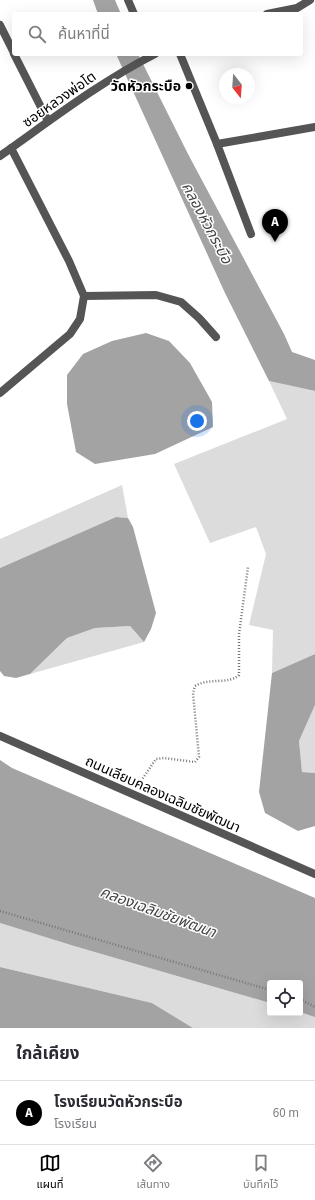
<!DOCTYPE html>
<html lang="th">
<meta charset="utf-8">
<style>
:root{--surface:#fff;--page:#f2f2f3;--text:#2b2b33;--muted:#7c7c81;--line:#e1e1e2;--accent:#000}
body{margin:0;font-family:"Source Sans 3","Noto Sans Thai",sans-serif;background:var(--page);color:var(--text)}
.controls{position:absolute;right:12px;bottom:12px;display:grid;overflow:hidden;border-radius:4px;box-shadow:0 4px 16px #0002}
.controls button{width:36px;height:36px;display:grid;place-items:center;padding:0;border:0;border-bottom:1px solid var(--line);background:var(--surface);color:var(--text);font:20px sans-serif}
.compass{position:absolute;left:219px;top:68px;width:36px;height:36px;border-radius:50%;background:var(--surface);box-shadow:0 4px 16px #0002;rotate:163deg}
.you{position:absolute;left:197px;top:421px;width:14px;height:14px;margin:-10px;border:3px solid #fff;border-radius:50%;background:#1a73e8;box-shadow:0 0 0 6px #1a73e833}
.badge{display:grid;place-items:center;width:26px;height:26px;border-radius:50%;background:var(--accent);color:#fff;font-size:13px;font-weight:700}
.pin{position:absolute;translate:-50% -33px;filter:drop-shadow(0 1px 2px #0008)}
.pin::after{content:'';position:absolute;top:21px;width:14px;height:12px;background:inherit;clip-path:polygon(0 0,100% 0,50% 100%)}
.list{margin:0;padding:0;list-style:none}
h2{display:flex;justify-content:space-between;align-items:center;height:52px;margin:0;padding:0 16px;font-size:17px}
h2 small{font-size:13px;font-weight:400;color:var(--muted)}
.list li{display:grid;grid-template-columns:26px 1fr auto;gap:12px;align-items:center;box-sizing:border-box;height:64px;padding:0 16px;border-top:1px solid var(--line)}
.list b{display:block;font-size:15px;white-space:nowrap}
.list p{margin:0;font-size:13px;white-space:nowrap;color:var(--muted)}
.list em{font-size:13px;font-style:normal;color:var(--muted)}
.icon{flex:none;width:22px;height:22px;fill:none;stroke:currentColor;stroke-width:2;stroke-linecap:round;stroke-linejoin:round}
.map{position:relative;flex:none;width:315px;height:1028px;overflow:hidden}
.search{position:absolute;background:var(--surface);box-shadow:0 4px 16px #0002;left:12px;right:12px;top:12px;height:44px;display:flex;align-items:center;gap:10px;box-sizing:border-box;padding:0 14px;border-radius:4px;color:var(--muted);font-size:15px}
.sheet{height:116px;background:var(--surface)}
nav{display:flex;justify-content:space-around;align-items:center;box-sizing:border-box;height:56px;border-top:1px solid var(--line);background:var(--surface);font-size:11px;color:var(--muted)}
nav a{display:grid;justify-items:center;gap:2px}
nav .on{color:var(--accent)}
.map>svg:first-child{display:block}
.green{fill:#dcdcdc}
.water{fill:#a3a3a3}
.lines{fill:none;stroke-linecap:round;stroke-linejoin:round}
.path{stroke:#777;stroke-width:2.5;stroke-dasharray:1 2;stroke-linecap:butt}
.service{stroke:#555;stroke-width:8}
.minor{stroke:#555;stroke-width:8}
.poi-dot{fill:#000;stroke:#fff;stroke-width:1.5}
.labels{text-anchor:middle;stroke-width:3;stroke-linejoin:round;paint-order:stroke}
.poi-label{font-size:14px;font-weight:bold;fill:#000;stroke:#fff;text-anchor:end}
.street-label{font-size:14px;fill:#000;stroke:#fff}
.water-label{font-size:15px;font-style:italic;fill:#444;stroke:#fff}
</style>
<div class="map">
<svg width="315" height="1028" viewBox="0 0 315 1028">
<rect width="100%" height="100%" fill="#fff"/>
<g class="green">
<path d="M269,381L315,391V654L272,673L273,630L249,625L266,554L256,527L210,543L174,464L287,419Z"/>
<path d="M122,485L128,518L116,517L0,568V539Z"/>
<path d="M130,626L144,642L30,674L67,638L95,628Z"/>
<path d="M315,705V773L302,772L299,741Z"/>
<path d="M0,923L74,946L270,1003V1013H300V1012L314,1016L315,1017V1028H193L152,1003L0,967Z"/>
</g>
<g class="water">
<path d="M93,0H115L121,14H98Z"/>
<path d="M116,54H138L188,154L284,334L292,352L315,360V391L269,381L225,293Z"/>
<path d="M146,333L169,341L190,363L212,402L213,427L155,454L95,464L76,452L67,404V375L83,354L112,341Z"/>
<path d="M116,517L128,518L133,527L156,613L151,629L144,642L130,626L95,628L67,638L30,674L16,678L4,676L0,671V568Z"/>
<path d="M315,654V705L299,741L302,772L315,773V826L298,831L265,813L259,792L272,673Z"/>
<path d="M0,760L12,768L315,898V1017L300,1012V983H270V1003L74,946L0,923Z"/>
<path d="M0,967L152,1003L193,1028H0Z"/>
</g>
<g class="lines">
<g class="path">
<path d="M141,781L156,759L164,758L195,762L199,757L193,693L195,686C210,677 228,685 239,675V634L248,567"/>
<path d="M0,911L270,990"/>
<path d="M300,999L315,1007"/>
</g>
<g class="service">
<path d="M128,0L134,14"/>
<path d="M0,25L14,53"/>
<path d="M14,54L48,121"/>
<path d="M180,54L217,144L315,127"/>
<path d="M217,144L251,234"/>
<path d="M84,296L156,295L181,302L199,318L216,337"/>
<path d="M0,393L70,334L80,319L84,296L69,261L11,148"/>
</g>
<g class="minor">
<path d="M267,14L297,8L310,0"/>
<path d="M0,156C51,120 100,82 155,54"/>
<path d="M0,736L315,874"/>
</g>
</g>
<circle class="poi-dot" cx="189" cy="86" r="4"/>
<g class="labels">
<g class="poi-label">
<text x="181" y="91">วัดหัวกระบือ</text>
</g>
<g class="street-label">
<text transform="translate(59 99) rotate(-35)" y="5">ซอยหลวงพ่อโต</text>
<text transform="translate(163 794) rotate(24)" y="5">ถนนเลียบคลองเฉลิมชัยพัฒนา</text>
</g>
<g class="water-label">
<text transform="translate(207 223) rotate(62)" y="5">คลองหัวกระบือ</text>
<text transform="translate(158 912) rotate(20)" y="5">คลองเฉลิมชัยพัฒนา</text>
</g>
</g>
</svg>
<div class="controls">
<button><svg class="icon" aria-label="locate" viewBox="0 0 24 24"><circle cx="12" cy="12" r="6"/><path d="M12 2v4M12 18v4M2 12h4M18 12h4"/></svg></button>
</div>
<svg class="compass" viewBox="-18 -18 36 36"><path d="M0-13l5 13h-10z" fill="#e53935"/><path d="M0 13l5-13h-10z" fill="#7c7c81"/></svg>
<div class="you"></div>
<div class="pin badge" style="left:275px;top:242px">A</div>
<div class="search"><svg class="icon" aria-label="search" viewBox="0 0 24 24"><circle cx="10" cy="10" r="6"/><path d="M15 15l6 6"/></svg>ค้นหาที่นี่</div>
</div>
<section class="sheet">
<h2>ใกล้เคียง<small></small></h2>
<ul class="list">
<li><span class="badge">A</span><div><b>โรงเรียนวัดหัวกระบือ</b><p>โรงเรียน</p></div><em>60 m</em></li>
</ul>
</section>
<nav>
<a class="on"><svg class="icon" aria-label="map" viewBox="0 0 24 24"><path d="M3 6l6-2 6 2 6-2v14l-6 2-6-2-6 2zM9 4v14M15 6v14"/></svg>แผนที่</a>
<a><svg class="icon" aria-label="directions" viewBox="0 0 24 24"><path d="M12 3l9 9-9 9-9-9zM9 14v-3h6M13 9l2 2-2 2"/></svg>เส้นทาง</a>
<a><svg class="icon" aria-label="saved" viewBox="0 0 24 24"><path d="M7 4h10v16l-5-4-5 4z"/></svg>บันทึกไว้</a>
</nav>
